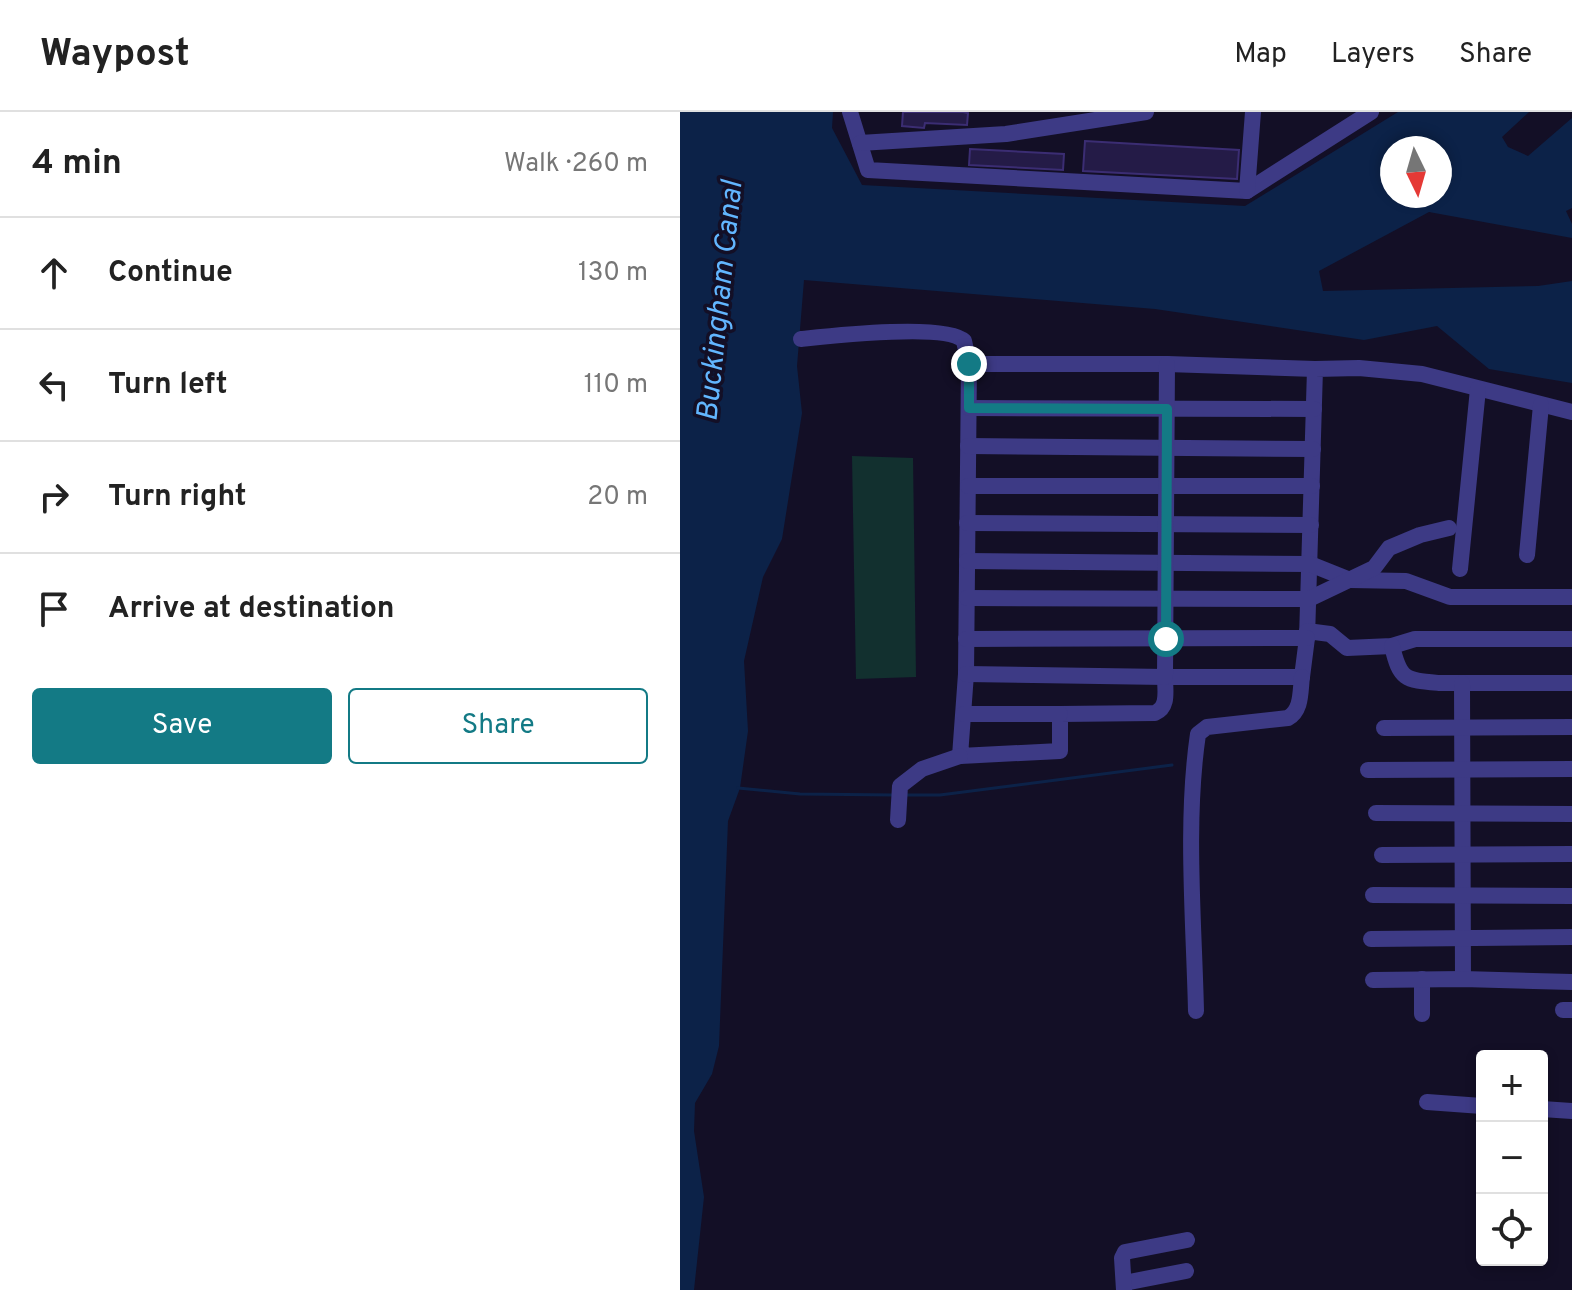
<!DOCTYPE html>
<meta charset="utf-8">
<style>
:root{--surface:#fff;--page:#f6f6f6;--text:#222;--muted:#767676;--line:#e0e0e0;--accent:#137a85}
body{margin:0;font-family:Overpass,sans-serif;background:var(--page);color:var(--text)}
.controls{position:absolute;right:24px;bottom:24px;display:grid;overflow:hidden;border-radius:8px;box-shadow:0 4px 12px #0003}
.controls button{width:72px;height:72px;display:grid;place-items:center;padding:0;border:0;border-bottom:2px solid var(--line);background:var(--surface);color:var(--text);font:40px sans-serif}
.compass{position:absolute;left:700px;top:24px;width:72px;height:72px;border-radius:50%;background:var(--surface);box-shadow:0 4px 12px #0003;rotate:175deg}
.stop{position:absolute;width:24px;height:24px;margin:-18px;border:6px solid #137a85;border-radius:50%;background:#fff}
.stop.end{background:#137a85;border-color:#fff;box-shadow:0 2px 8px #0008}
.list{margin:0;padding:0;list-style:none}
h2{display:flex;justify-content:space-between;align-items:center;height:104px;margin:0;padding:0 32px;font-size:34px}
h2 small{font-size:26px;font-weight:400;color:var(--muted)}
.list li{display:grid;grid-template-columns:52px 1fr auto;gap:24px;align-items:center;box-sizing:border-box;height:112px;padding:0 32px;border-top:2px solid var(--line)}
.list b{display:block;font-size:30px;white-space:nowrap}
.list em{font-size:26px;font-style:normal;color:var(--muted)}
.actions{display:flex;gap:16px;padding:24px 32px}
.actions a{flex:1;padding:18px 0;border:2px solid var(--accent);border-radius:8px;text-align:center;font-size:28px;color:var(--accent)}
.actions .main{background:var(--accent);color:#fff}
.icon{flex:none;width:44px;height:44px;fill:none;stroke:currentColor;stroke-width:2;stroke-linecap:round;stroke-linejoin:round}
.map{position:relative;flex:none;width:892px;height:1178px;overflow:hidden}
header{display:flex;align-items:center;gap:48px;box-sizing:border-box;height:112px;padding:0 40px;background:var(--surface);border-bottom:2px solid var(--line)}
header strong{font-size:38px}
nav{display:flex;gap:44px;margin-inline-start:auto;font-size:28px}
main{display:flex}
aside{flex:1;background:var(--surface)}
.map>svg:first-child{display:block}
.green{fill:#12302f}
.water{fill:#0c2248;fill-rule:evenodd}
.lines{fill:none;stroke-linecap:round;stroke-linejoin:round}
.stream{stroke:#0c2248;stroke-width:3}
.building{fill:#241b47;stroke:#3b2d73;stroke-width:2}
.minor{stroke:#3d3a85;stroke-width:16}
.route{stroke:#137a85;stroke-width:10}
.labels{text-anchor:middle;stroke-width:7;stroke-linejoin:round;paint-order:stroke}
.water-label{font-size:30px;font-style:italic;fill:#62b6ff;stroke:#130f26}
</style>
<header>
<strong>Waypost</strong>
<nav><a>Map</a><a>Layers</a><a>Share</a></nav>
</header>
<main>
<aside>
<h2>4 min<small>Walk · 260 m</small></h2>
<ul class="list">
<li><svg class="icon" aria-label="ahead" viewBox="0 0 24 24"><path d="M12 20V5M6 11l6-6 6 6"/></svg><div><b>Continue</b></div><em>130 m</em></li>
<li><svg class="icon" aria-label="left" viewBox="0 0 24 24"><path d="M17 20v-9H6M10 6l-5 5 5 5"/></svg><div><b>Turn left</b></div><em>110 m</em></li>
<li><svg class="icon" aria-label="right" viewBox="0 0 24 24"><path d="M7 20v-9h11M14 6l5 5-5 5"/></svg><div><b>Turn right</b></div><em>20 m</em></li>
<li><svg class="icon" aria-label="arrive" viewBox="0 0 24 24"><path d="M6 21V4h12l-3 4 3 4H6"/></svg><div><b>Arrive at destination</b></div></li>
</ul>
<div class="actions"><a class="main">Save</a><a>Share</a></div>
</aside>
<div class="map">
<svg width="892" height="1178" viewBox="0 0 892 1178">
<rect width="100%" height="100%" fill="#130f26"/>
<path class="green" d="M172,344L233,346L236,565L176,567Z"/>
<path class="water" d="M0,0H153L152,16L182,73L565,94L718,0H849L822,25L828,35L848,44L892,6V96L886,99L892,112V126L749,100L639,159L643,179L858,174L892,169V271L809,257L757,214L684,228L475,197L124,168L117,254L122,301L102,427L83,465L64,549L68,619L60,676L48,709L39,934L32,962L15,991L14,1019L24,1085L14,1178H0ZM712,36H760V84H712Z"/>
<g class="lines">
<g class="stream">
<path d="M58,676L120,682L214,683"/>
<path d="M226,683H260L492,653"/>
</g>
</g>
<g class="building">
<path d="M223,0H283L288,1L287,13L245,11L244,16L222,14Z"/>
<path d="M405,29L559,38L557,67L403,59Z"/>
<path d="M290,37L384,42L383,58L289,53Z"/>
</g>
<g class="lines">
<g class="minor">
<path d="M170,0L188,58L567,79L691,0"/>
<path d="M180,31L326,22L466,0"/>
<path d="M567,79L573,0"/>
<path d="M121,227C150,224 266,211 284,229L289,252"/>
<path d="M635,257L627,526L622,565H485C485,579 489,595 475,601L380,602V639L280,644L286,562L289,252H487L635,257L679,256L742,262L892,300"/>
<path d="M289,296L634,297"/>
<path d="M288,334L633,337"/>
<path d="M288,374H632"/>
<path d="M287,411L631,413"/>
<path d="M847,443L861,293"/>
<path d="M287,449L630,452L670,468L726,469L770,485H892"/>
<path d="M780,457L798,277"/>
<path d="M287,486L629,487L694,456L709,436L740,423L769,416"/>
<path d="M627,519L650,522L667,536L712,534L735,527H892"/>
<path d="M286,527L627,526"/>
<path d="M712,534C720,568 725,568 759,571H892"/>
<path d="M286,562L485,565L487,252"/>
<path d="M782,571L783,867"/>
<path d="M284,602H380"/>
<path d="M704,616L892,615"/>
<path d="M688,658L892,657"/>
<path d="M696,701L892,702"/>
<path d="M218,708L220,674L242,657L280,644"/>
<path d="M702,743L892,742"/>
<path d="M693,783L892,784"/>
<path d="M691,827L892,825"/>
<path d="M742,867V902"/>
<path d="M693,868L783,867L892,870"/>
<path d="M883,898H892"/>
<path d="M516,899C514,810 505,710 518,622L527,615L608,606C622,598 620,580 622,565"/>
<path d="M747,990L802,994"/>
<path d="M862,997L892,999"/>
<path d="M444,1171L506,1159"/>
<path d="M444,1178L442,1146L445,1140L507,1128"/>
</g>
</g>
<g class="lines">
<path class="route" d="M289,252V296L487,297L486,527"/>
</g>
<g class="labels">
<g class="water-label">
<text transform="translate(39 189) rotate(-84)" y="10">Buckingham Canal</text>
</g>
</g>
</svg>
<div class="controls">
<button>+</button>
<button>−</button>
<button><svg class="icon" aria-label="locate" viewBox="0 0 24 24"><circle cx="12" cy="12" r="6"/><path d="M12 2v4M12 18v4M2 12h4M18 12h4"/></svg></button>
</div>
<svg class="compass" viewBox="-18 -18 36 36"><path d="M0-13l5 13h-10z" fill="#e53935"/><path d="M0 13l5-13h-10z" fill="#767676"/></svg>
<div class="stop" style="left:486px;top:527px"></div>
<div class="stop end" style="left:289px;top:252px"></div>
</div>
</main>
